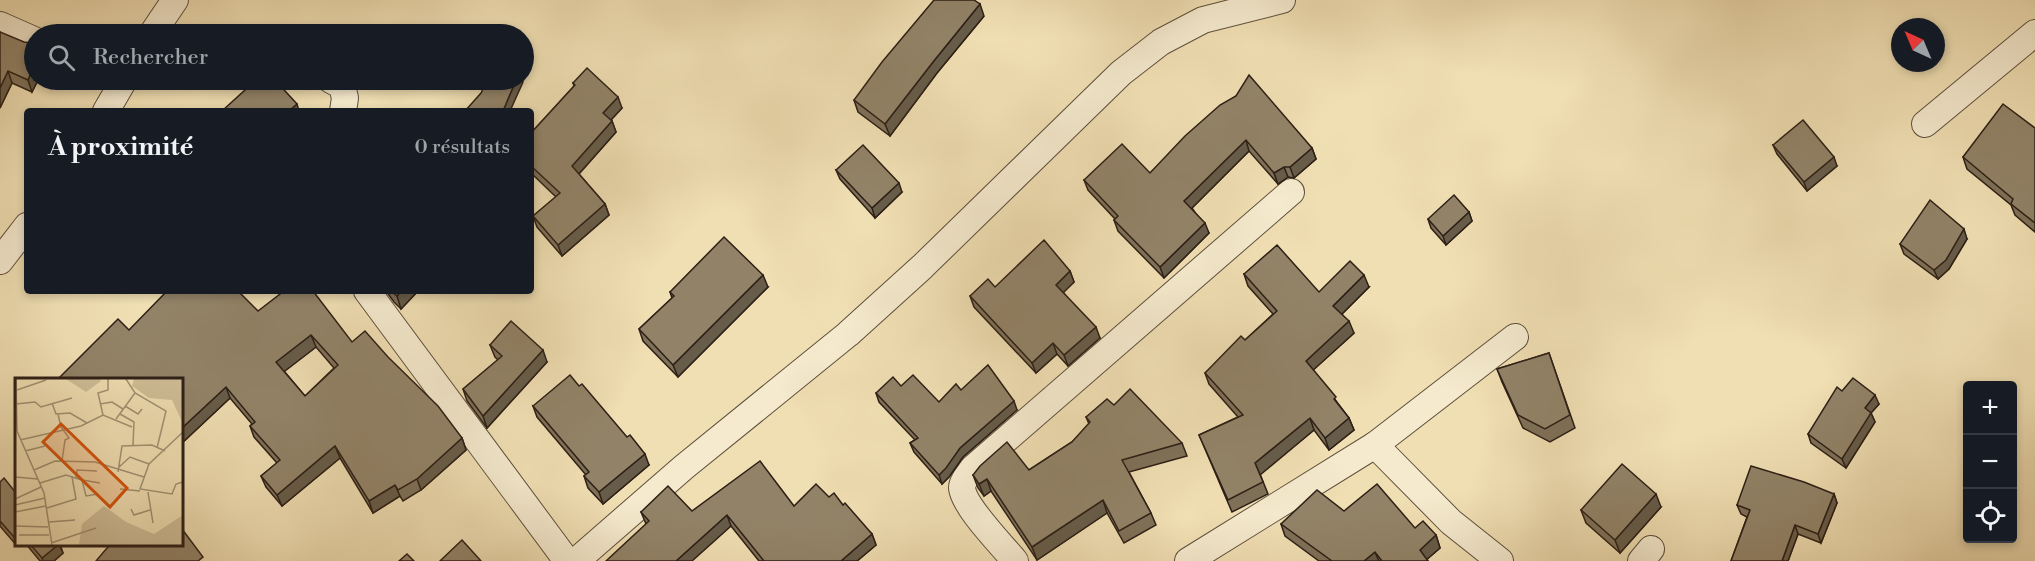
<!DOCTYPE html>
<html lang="fr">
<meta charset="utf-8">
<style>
:root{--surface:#171b24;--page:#242831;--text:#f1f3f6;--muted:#9ea1a6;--line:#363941}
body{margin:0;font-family:"Libre Bodoni",serif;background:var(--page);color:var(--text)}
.controls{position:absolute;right:18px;bottom:18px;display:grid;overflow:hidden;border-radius:6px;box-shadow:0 3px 9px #0003}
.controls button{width:54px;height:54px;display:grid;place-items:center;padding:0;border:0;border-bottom:2px solid var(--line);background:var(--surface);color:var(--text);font:30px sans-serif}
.compass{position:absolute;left:1891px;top:18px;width:54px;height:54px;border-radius:50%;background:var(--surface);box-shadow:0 3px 9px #0003;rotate:316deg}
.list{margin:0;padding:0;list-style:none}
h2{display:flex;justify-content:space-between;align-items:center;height:78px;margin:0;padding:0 24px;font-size:26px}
h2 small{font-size:20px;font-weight:400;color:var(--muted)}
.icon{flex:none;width:33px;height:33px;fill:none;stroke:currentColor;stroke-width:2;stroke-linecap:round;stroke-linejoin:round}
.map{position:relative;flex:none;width:2035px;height:561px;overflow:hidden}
.search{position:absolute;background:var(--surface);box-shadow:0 3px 9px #0003;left:24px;top:24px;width:510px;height:66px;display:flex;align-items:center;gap:15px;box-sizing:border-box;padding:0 21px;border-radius:33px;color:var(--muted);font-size:22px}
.panel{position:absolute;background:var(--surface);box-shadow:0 3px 9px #0003;left:24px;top:108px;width:510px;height:186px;border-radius:6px}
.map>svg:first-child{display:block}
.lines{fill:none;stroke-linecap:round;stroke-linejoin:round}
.street-casing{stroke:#5e4f3d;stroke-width:28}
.street{stroke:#f5eace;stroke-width:26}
.wall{fill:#7e7159;stroke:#2d1f16;stroke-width:1.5;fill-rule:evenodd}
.shaded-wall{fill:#665c49;stroke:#2d1f16;stroke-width:1.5}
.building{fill:#928368;stroke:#2d1f16;stroke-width:1.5;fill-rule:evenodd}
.inset-road{fill:none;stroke:#a29274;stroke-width:1.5}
.view{fill:#d5530d;fill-opacity:0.15;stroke:#d5530d;stroke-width:3}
.inset-edge{fill:none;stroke:#2d1f16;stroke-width:3}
</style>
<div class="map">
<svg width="2035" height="561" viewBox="0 0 2035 561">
<rect width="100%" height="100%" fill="#f0dfb3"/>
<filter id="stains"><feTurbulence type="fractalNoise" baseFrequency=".00333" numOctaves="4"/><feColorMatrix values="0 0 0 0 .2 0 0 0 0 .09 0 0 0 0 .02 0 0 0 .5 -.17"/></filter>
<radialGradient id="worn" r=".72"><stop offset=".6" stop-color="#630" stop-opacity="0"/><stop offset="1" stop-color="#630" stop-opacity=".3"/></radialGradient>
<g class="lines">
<defs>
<g id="street">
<path d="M0,25L34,40"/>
<path d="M152,34L175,0"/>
<path d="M331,80L342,86L345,98L343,111"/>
<path d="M106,111L124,80"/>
<path d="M1925,124L2035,33"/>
<path d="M0,261L27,226"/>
<path d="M367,291L567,561"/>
<path d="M1375,445L1451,522L1500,561"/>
<path d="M576,561L684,467L848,334L922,267L1121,73L1161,42L1203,20L1282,0"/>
<path d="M1015,561C1002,545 964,507 962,488C962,481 969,474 973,468L1291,192"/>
<path d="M1188,561L1375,445L1515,337"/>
<path d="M1641,561L1651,549"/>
</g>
</defs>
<use href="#street" class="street-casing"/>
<use href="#street" class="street"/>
</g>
<g class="wall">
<path d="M984,16L937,73L890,136L858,112L854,100Z"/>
<path d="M0,32L34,80H38L32,92L12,83L0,108Z"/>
<path d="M573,83L622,108L611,120L612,121L616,132L579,174L605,204L609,215L562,256L537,227L533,216L556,197L531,173V133L574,86Z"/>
<path d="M1236,96L1312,148L1316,159L1294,178L1288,177L1278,184L1249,151L1192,208L1209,233L1164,278L1118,231L1114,220L1115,219L1088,190L1084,180L1150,173Z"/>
<path d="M2035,128V232L2015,215L2011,205L1967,169L1963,157Z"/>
<path d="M1773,145L1837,166L1807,191L1777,154Z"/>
<path d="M836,170L902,192L875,218L840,179Z"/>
<path d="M1469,212L1472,221L1446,245L1431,228L1428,219Z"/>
<path d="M1967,239L1949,269L1938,279L1904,254L1900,244Z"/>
<path d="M1070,271L1074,282L1063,292L1100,338L1068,366L1057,354L1036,373L974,307L970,296L995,287Z"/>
<path d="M1244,274L1319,292L1369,287L1342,314L1354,333L1313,370L1349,418L1354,430L1329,450L1314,430L1260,474L1268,494L1232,512L1199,435L1238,417L1209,384L1205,373L1245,340L1273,314L1248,286Z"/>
<path d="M768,287L678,377L643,341L639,329L672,298L670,292Z"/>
<path d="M386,291H418L401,309L394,302Z"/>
<path d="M258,311L352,342L462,438L466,450L421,490L403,501L400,496L373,513L340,458L282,506L266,487L261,476L277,463L254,437L250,426L252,424L230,398L182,443V380L129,330ZM316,347L334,368L305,396L284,371Z"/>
<path d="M490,345L547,362L487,428L467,401L463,389L498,360L495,357Z"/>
<path d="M1549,353L1575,428L1550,442L1523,428L1502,382L1497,369Z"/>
<path d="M901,386L939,402L961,390L1017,410L963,457L949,477L942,484L914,452L910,443L915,440L879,402L876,393Z"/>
<path d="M1842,391L1879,404L1871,413L1875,422L1846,468L1811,443L1808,434Z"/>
<path d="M1114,405L1182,443L1187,456L1129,472L1151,513L1156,525L1124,543L1107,513L1037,560L991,491L984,496L978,488L973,475L1029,470L1072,442L1089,424L1086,417Z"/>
<path d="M533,406L649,465L603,504L588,488L584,476L586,475L537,417Z"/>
<path d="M0,482L16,493V544H19L17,546L0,526Z"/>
<path d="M1834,494L1837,503L1821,543L1798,534L1788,561H1731L1747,517L1741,514L1737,505Z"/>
<path d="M829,497L843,505L872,534L876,545L857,561H759L731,526L646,524L641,512L692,511L794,506Z"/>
<path d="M1661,507L1620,553L1586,523L1581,510Z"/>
<path d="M1344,511L1415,528L1436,535L1440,548L1427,559L1428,561H1319L1285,536L1281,524Z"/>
<path d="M26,544H60L63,553L54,561H40Z"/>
</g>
<g class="shaded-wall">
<path d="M980,4L984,16L937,73L890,136L885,124L933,62Z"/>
<path d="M34,66V80H38L32,92L28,80Z"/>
<path d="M8,71L12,83L0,108V88Z"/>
<path d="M516,80H522L523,82L510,111H503Z"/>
<path d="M618,97L622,108L607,124L603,113Z"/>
<path d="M297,104L299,111H289Z"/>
<path d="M612,121L616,132L576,177L572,166Z"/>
<path d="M1246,140L1249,151L1188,212L1184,201Z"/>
<path d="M1312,148L1316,159L1294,178L1290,167Z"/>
<path d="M1834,157L1837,166L1807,191L1804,182Z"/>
<path d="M1284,167L1288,177L1278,184L1274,173Z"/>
<path d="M899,183L902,192L875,218L872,208Z"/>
<path d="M605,204L609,215L562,256L558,245Z"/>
<path d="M1469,212L1472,221L1446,245L1443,236Z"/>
<path d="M1205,223L1209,233L1164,278L1160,267Z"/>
<path d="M1964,229L1967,239L1949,269L1938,279L1934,270Z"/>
<path d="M1070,271L1074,282L1060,296L1056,285Z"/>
<path d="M763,275L768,287L678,377L673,365Z"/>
<path d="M1364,275L1369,287L1338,318L1333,306Z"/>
<path d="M401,291H418L401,309L397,296Z"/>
<path d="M1349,321L1354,333L1310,373L1306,361Z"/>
<path d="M1096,327L1100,338L1068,366L1064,355Z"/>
<path d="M311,335L316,347L281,374L276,362Z"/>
<path d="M1053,343L1057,354L1036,373L1032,363Z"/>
<path d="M543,350L547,362L487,428L483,416Z"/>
<path d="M226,387L230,398L182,443V428Z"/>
<path d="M1875,395L1879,404L1871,413L1875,422L1846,468L1842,459L1865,408Z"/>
<path d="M1014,401L1017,410L963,457L949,477L942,484L939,475L960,448Z"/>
<path d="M1310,418L1314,430L1260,475L1255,463Z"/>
<path d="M1349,418L1354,430L1329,450L1325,438Z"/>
<path d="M462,438L466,450L421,490L417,479Z"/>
<path d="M335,446L340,458L282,506L277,495Z"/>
<path d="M645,454L649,465L603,504L599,492Z"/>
<path d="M987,479L991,491L984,496L979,484Z"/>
<path d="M395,485L400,496L373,513L369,501Z"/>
<path d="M1656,494L1661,507L1620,553L1615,540Z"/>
<path d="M1834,494L1837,503L1821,543L1818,534Z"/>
<path d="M1103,500L1107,513L1037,560L1032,547Z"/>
<path d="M727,515L731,526L692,561H676Z"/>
<path d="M1795,525L1798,534L1788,561H1782Z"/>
<path d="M16,534V544L14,537Z"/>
<path d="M872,534L876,545L857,561H841Z"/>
<path d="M1436,535L1440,548L1425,561L1420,550Z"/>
<path d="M59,544L63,553L54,561H43L42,558Z"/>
<path d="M1375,552L1379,561H1364Z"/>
</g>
<g class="building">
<path d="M934,0H974L980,4L933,62L885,124L854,100L882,62Z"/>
<path d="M0,32L24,42L32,43L34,42V66L28,80L8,71L0,88Z"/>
<path d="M587,68L618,97L603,113L612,121L572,166L605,204L558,245L533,216L560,193L531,166V133L575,85L573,83Z"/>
<path d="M1249,75L1312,148L1290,167H1284L1274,173L1246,140L1184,201L1205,223L1160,267L1114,220L1118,216L1084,180L1122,144L1150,173L1185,136L1220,105L1236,96Z"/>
<path d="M256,80H275L297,104L289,111H222Z"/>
<path d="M487,80H516L503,111H465L481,93Z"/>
<path d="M2003,104L2035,128V223L2011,204L2013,199L1963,157Z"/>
<path d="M1803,120L1834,157L1804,182L1773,145Z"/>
<path d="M863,145L899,183L872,208L836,170Z"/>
<path d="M1454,195L1469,212L1443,236L1428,219Z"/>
<path d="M1930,200L1964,229L1946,260L1934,270L1900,244Z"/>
<path d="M724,237L763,275L673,365L639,329L674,296L670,292Z"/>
<path d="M1044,240L1070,271L1056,285L1096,327L1064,355L1053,343L1032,363L970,296L988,279L995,287Z"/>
<path d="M1277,245L1319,292L1350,261L1364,275L1333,306L1349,321L1306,361L1336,397L1334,399L1349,418L1325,438L1310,418L1255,463L1263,482L1228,500L1199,435L1243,415L1205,373L1241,336L1245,340L1277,311L1244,274Z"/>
<path d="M167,291H238L258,311L284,291H313L352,342L365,331L388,357L438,406L462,438L417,479L398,490L395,485L369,501L335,446L277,495L261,476L280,460L250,426L255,422L226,387L182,428V380H57L118,319L129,330ZM311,335L338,365L305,396L276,362Z"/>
<path d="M391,291H401L397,296Z"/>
<path d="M511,321L543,350L483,416L463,389L502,356L490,345Z"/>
<path d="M1549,353L1570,415L1545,429L1518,415L1497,369Z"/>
<path d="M988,365L1014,401L960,448L946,468L939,475L910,443L918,438L876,393L893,377L901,386L913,375L939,402L956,384L961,390Z"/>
<path d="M570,375L579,386L582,384L627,437L630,435L645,454L599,492L584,476L589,472L533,406Z"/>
<path d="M1853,378L1875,395L1865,408L1871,413L1842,459L1808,434L1837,387L1842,391Z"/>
<path d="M1130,389L1182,443L1122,460L1151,513L1119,531L1103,500L1032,547L987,479L979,484L973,475L980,466L1007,442L1029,470L1072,442L1090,422L1086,417L1107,399L1114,405Z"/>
<path d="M760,461L794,506L816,484L829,497L834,493L843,505L845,503L872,534L841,561H764L727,515L676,561H606L649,521L641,512L668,486L692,511Z"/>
<path d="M1622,464L1656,494L1615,540L1581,510Z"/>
<path d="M1751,466L1804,482L1834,494L1818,534L1795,525L1782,561H1731L1750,510L1737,505Z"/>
<path d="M4,478L16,493V534L14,537L0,521V482Z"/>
<path d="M1377,484L1415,528L1423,521L1436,535L1420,550L1428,561H1382L1375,552L1364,561H1332L1281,524L1317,490L1344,511Z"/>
<path d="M182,529L203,557L198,561H96L107,548L112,544H182Z"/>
<path d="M462,540L481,561H440Z"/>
<path d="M30,544H59L42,558Z"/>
<path d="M407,554L414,561H399Z"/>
</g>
<g transform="translate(15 378)">
<rect width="168" height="168" fill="#f0dfb3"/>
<path d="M51,1H85L86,3L71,14ZM119,1H168V46L157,22L134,20L117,8ZM89,128L111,144L139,156L168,137V167H64L67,146Z" fill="#cfbe98"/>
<path class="inset-road" d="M1,1L2,53L29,115L37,167M111,1L120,15L151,33L142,70M2,12L31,2M37,25L41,36L55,35L72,45M1,26L20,24L26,29L57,20M85,26L97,24L108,31M110,28L123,36L127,31M43,36L46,49L54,60L50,62L47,83M105,36L119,44L118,67M88,37L83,15L93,12V1M101,41L120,15M168,54L134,86L125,111L157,116L161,106L168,104M5,62L66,48L88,37L117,49M10,73L30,68M104,89L115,79L134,86M19,92L40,83L80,84L129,99M103,94L107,68L137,67L150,73M0,99L23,101M61,100L62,92L82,93M67,102L85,105M25,105L51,97L67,102L71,118L83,116M105,111L125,113M133,114L138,145M0,121L26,109M0,127L30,120M32,130L61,121L57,99M116,131L119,137L135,132M0,134L31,128M34,144L60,142M0,148L33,149M4,157H34M36,165L81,150"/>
<path class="view" d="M46,46L112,110L95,129L28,64Z"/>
<rect width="168" height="168" class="inset-edge"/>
</g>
<rect width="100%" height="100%" filter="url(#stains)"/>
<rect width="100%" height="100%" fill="url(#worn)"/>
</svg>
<div class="controls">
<button>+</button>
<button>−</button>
<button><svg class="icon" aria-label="locate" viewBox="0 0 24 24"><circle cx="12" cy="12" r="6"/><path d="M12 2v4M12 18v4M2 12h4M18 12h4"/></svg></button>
</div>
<svg class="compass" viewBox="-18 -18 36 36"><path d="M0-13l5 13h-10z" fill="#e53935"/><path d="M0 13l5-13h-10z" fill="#9ea1a6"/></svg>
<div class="search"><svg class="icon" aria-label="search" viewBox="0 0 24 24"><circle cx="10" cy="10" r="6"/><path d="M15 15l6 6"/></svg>Rechercher</div>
<section class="panel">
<h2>À proximité<small>0 résultats</small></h2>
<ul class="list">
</ul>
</section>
</div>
